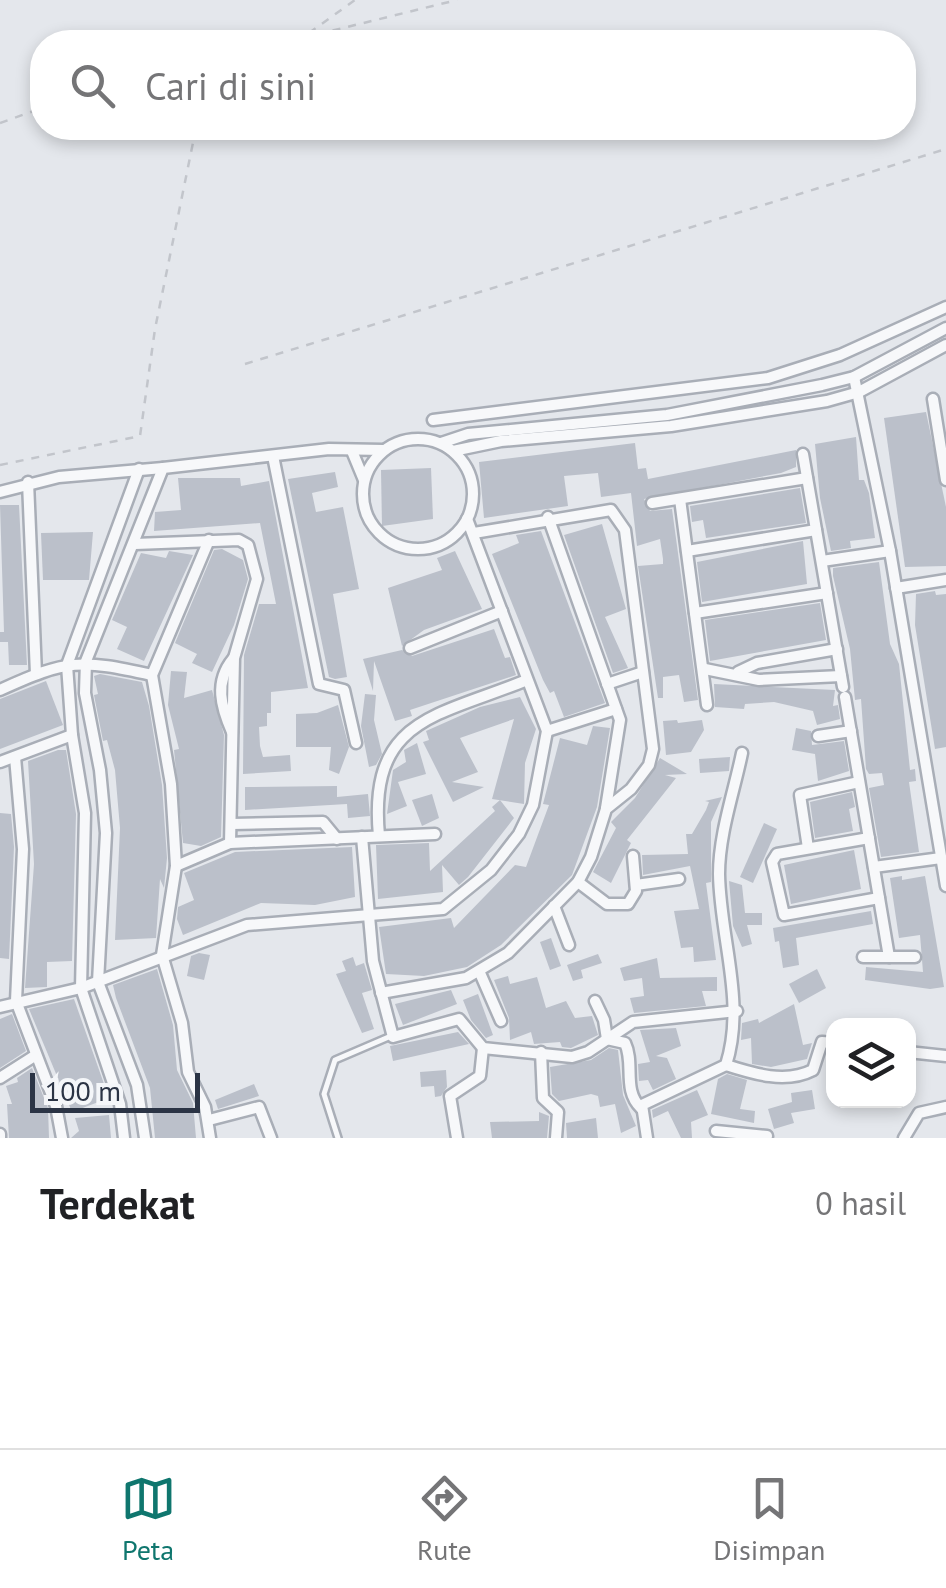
<!DOCTYPE html>
<html lang="id">
<style>
:root{--surface:#fff;--page:#f6f6f6;--text:#202124;--muted:#757577;--line:#e0e0e0;--accent:#0f766e}
body{margin:0;font-family:"PT Sans",sans-serif;background:var(--page);color:var(--text)}
.controls{position:absolute;right:30px;bottom:30px;display:grid;overflow:hidden;border-radius:20px;box-shadow:0 5px 15px #0003}
.controls button{width:90px;height:90px;display:grid;place-items:center;padding:0;border:0;border-bottom:2px solid var(--line);background:var(--surface);color:var(--text);font:50px sans-serif}
.scale{position:absolute;left:30px;bottom:25px;width:170px;box-sizing:border-box;padding-left:10px;border:5px solid #2b3445;border-top:0;font-size:28px;line-height:35px;white-space:nowrap;color:#2b3445;-webkit-text-stroke:8px #f4f6f9;paint-order:stroke}
.list{margin:0;padding:0;list-style:none}
h2{display:flex;justify-content:space-between;align-items:center;height:130px;margin:0;padding:0 40px;font-size:42px}
h2 small{font-size:32px;font-weight:400;color:var(--muted)}
.icon{flex:none;width:55px;height:55px;fill:none;stroke:currentColor;stroke-width:2;stroke-linecap:round;stroke-linejoin:round}
.map{position:relative;flex:none;width:946px;height:1138px;overflow:hidden}
.search{position:absolute;background:var(--surface);box-shadow:0 5px 15px #0003;left:30px;right:30px;top:30px;height:110px;display:flex;align-items:center;gap:25px;box-sizing:border-box;padding:0 35px;border-radius:40px;color:var(--muted);font-size:38px}
.sheet{height:310px;background:var(--surface)}
nav{display:flex;justify-content:space-around;align-items:center;box-sizing:border-box;height:140px;border-top:2px solid var(--line);background:var(--surface);font-size:28px;color:var(--muted)}
nav a{display:grid;justify-items:center;gap:5px}
nav .on{color:var(--accent)}
.map>svg:first-child{display:block}
.building{fill:#bbc0ca}
.lines{fill:none;stroke-linecap:round;stroke-linejoin:round}
.service-casing{stroke:#a9aeb7;stroke-width:10}
.minor-casing{stroke:#a9aeb7;stroke-width:15}
.path{stroke:#c2c5cb;stroke-width:2.5;stroke-dasharray:8 8;stroke-linecap:butt}
.service{stroke:#f7f8fa;stroke-width:5}
.minor{stroke:#f7f8fa;stroke-width:10}
</style>
<div class="map">
<svg width="946" height="1138" viewBox="0 0 946 1138">
<rect width="100%" height="100%" fill="#e4e7ec"/>
<g class="building">
<path d="M926,412L946,507V566L905,567L884,418Z"/>
<path d="M856,437L859,480H864L869,493L875,538L850,541L851,548L831,551L820,498L815,444Z"/>
<path d="M635,443L638,469L646,468L648,479L796,450V467L781,473L644,499L650,511L672,509L698,700L684,702L679,675L663,677V698H658L638,566L663,564V559L660,539L637,546L631,493L601,497L598,473L564,476L568,506L484,518L479,462Z"/>
<path d="M431,468L433,519L382,526L381,470Z"/>
<path d="M335,472L338,487L312,493L316,512L343,507L359,589L333,594L347,677L335,679L329,677L288,479Z"/>
<path d="M178,478H240L241,486L269,481L308,688L271,692V713H267V726L259,727L260,746L263,757L290,755L291,771L243,774L244,655L259,604H276L260,523L154,531L155,512L181,510Z"/>
<path d="M800,488L806,523L706,538L703,520L692,522L690,506Z"/>
<path d="M0,505H19L27,665H9L8,642H0V632H4Z"/>
<path d="M602,524L626,609L605,617L628,668L613,673L564,535Z"/>
<path d="M541,531L605,703L564,717L554,691L550,693L543,680L492,554L519,543L516,535Z"/>
<path d="M93,532L89,580H43L41,533Z"/>
<path d="M803,541L807,584L702,602L697,562Z"/>
<path d="M222,549L243,560L248,579L234,625L212,672L192,663L197,654L175,643L214,550Z"/>
<path d="M169,551L193,555L144,661L117,649L127,627L112,620L141,553L166,558Z"/>
<path d="M455,551L482,609L424,630L402,646L388,588L442,570L437,558Z"/>
<path d="M879,562L890,644L899,664L910,770L915,769L916,781L909,782L919,852L881,857L869,788L884,785L882,773L869,774L866,769L861,699L855,700L850,649L833,576V568Z"/>
<path d="M935,591L936,595L946,594V747L935,749L915,625L916,594Z"/>
<path d="M820,603L826,640L710,661L705,620Z"/>
<path d="M494,629L505,658L510,657L516,675L410,710L412,716L395,721L374,661L373,691L363,659L402,650L412,656Z"/>
<path d="M171,671L187,672L184,698L212,690L224,735L221,837L201,846L183,843L174,750L179,749L168,705Z"/>
<path d="M100,674L142,682L149,706L162,785L167,858L164,888L160,879L156,938L115,940L120,828L115,770L107,740L103,741L94,695L98,694L94,676Z"/>
<path d="M46,681L63,725L0,749V699Z"/>
<path d="M714,684L835,690L833,706L838,705L840,719L817,725L813,711L774,702L745,704L744,709L715,707Z"/>
<path d="M365,694L376,695L374,720L382,754L376,765L369,767L361,726Z"/>
<path d="M520,697L536,729L525,763L524,804L492,799L514,719L460,738L478,772L452,782L484,787L453,802L423,742L429,740L426,731L480,707Z"/>
<path d="M338,705L349,747L339,774L329,770L331,747H296V714L317,713Z"/>
<path d="M677,720L678,723L702,720L704,730L691,752L666,755L663,721Z"/>
<path d="M593,726L610,728L597,807L572,875L501,945L467,967L424,976L386,974L379,927L451,918L454,928L515,865L526,867L549,805L543,804L560,738L587,745Z"/>
<path d="M796,728L811,731L812,745L844,741L849,771L818,781L815,754L792,750Z"/>
<path d="M417,743L426,774L398,782L407,806L387,814L393,770L406,762L404,750Z"/>
<path d="M58,750H66L76,814L72,961L47,962V987L25,988L34,864L28,761Z"/>
<path d="M730,757L729,771L700,773L699,759Z"/>
<path d="M660,758L687,774L665,775L676,778L627,840L631,843L611,883L593,872L616,828L611,822L635,798Z"/>
<path d="M337,786V797L368,794L370,816L348,818L347,804L245,810V787Z"/>
<path d="M852,792L855,807L849,809L853,831L815,838L810,802Z"/>
<path d="M432,794L439,818L422,826L412,800Z"/>
<path d="M722,797L711,822V882L706,883L716,960L694,962L693,947L681,948L674,911L699,909L690,866L643,875L642,855L688,854L686,834H692L706,810L709,802L705,801Z"/>
<path d="M500,800L514,818L468,877L459,885L442,865L443,892L378,899L376,845L429,843L430,871L495,811L492,807Z"/>
<path d="M0,813L11,814L14,847L9,959L0,958Z"/>
<path d="M764,823L777,829L753,883L740,877Z"/>
<path d="M352,847L355,897L315,905L261,903L183,935L177,919L178,907L194,900L184,873L235,852Z"/>
<path d="M854,850L861,889L791,904L784,865Z"/>
<path d="M902,876V880L925,876L944,987L930,989L865,980L866,967L923,972L920,935L899,938L890,878Z"/>
<path d="M729,881L742,885L745,913H762V925H747L752,944L742,947L733,926Z"/>
<path d="M871,911L873,924L796,938L799,965L783,968L779,941L775,942L773,928Z"/>
<path d="M551,938L561,966L550,970L540,942Z"/>
<path d="M199,953L210,955L204,980L187,976L191,956Z"/>
<path d="M598,954L602,963L581,970L583,978L573,981L567,965Z"/>
<path d="M353,957L356,966L364,963L372,990L362,993L374,1029L362,1033L336,974L346,971L342,961Z"/>
<path d="M657,958L660,978L717,977V991H702L706,1006L634,1013L630,998L644,996L642,978L624,981L620,968Z"/>
<path d="M157,969L173,1025L177,1070L193,1103L196,1138H155L150,1088L116,998L113,985Z"/>
<path d="M817,969L826,988L799,1003L789,984Z"/>
<path d="M508,976L510,984L537,977L546,1008L566,1001L575,1018L592,1016L598,1035L571,1048L562,1047L560,1042L534,1044L531,1032L510,1040L509,1018L494,980Z"/>
<path d="M451,990L457,1004L403,1025L395,1004Z"/>
<path d="M478,994L493,1035L486,1038L471,1020L463,1000Z"/>
<path d="M74,999L109,1098L72,1112L29,1009Z"/>
<path d="M794,1004L803,1045L812,1043L807,1059L771,1067L752,1064L751,1038L741,1040L742,1023L758,1019L759,1023Z"/>
<path d="M12,1014L26,1051L0,1068V1019Z"/>
<path d="M676,1028L681,1046L656,1056L667,1058L676,1079L653,1090L648,1080L639,1081L638,1064L650,1062L640,1030Z"/>
<path d="M458,1032L469,1044L393,1061L390,1046Z"/>
<path d="M609,1048L618,1050L623,1095L636,1126L621,1133L615,1104L600,1107L598,1096L591,1094L559,1101L552,1094L550,1067L591,1060Z"/>
<path d="M32,1068L48,1108L49,1138H9L7,1104H12L6,1086L18,1082L17,1078Z"/>
<path d="M446,1070L447,1087L441,1096L435,1097L434,1086L421,1087L420,1072Z"/>
<path d="M727,1074L747,1080L740,1109L755,1111L754,1123L711,1114L718,1079Z"/>
<path d="M254,1084L259,1096L218,1109L215,1100Z"/>
<path d="M697,1090L708,1115L691,1122L692,1138H681L668,1111L653,1118L652,1110Z"/>
<path d="M812,1090L815,1109L791,1113L794,1123L774,1129L768,1109L792,1102L791,1093Z"/>
<path d="M539,1112L549,1116L547,1138H492L490,1122L539,1121Z"/>
<path d="M109,1115L111,1138H71L79,1131L75,1118Z"/>
<path d="M596,1118L598,1138H567L566,1123Z"/>
</g>
<g class="lines">
<defs>
<path id="service" d="M338,1138L324,1094L335,1060L391,1036"/>
<g id="minor">
<path d="M854,377L890,551L946,886"/>
<path d="M933,399L946,480"/>
<path d="M433,420L768,378L840,355L946,307"/>
<circle cx="418" cy="494" r="55"/>
<path d="M441,443L468,434L667,415L822,385L854,377L946,328"/>
<path d="M352,451L364,480"/>
<path d="M453,451L501,441L671,426L827,401L859,392L946,345"/>
<path d="M803,454L843,687"/>
<path d="M273,456L319,684L344,690L356,743"/>
<path d="M28,482L36,674"/>
<path d="M0,492L59,477L163,468"/>
<path d="M680,499L707,705"/>
<path d="M652,503L807,478"/>
<path d="M548,517L620,720L606,808"/>
<path d="M209,540L152,675L171,784L176,866L162,955L182,1023L188,1072L205,1107L210,1138"/>
<path d="M135,544L239,540L248,545L257,579L234,658L230,843"/>
<path d="M687,551L816,530"/>
<path d="M822,561L890,551"/>
<path d="M896,588L946,580"/>
<path d="M695,613L827,593"/>
<path d="M410,648L502,611"/>
<path d="M705,669L759,680L841,676"/>
<path d="M738,672L757,663L837,649"/>
<path d="M607,684L643,672"/>
<path d="M0,690C68,659 80,659 152,675"/>
<path d="M845,697L889,957"/>
<path d="M547,731L616,709"/>
<path d="M232,732C221,707 214,682 233,659"/>
<path d="M818,736L851,731"/>
<path d="M15,757L23,849L16,1001L56,1106L62,1138"/>
<path d="M0,762L72,735"/>
<path d="M232,824L323,822L337,839"/>
<path d="M379,836C368,718 436,717 527,680"/>
<path d="M362,837L373,961L393,1037L459,1019L483,1048L572,1057L588,1052L633,1022L737,1011"/>
<path d="M869,838L777,854L772,862L784,915L879,898"/>
<path d="M808,848L800,795L859,782"/>
<path d="M176,866L230,843L435,834"/>
<path d="M874,867L941,858"/>
<path d="M578,882L607,904H628L636,891L633,856"/>
<path d="M636,885L679,879"/>
<path d="M554,906L569,945"/>
<path d="M863,957H915"/>
<path d="M480,973L501,1021"/>
<path d="M381,993L466,978L508,953L578,882L591,857L606,809L631,789L649,765L653,749L625,530L611,510L474,533"/>
<path d="M595,1001L604,1020L607,1039L625,1043C635,1064 622,1090 641,1108"/>
<path d="M0,1007L81,988L247,925L443,909L491,870L519,834L533,805L547,731L467,519"/>
<path d="M541,1052L543,1098L558,1112L556,1138"/>
<path d="M908,1052L946,1056"/>
<path d="M726,1065C754,1074 786,1084 813,1070L822,1042L834,1043"/>
<path d="M0,1078L36,1055"/>
<path d="M209,1120L259,1107L271,1138"/>
<path d="M716,1131L767,1136"/>
<path d="M0,1134V1138"/>
<path d="M124,1138L120,1104L81,988L85,813L72,735L67,665L139,469"/>
<path d="M145,1138L137,1085L98,982L106,833L100,770L85,693L86,661L163,468L329,449L383,450"/>
<path d="M457,1138L450,1096L480,1076L483,1048"/>
<path d="M647,1138L642,1105L726,1065C746,1002 720,939 719,874C719,834 734,792 742,753"/>
<path d="M904,1138L919,1113L946,1107"/>
</g>
</defs>
<use href="#service" class="service-casing"/>
<use href="#minor" class="minor-casing"/>
<g class="path">
<path d="M309,33L355,0"/>
<path d="M286,42L457,0"/>
<path d="M0,123L42,108"/>
<path d="M245,364L946,149"/>
<path d="M0,465L140,436L155,329L196,128"/>
</g>
<use href="#service" class="service"/>
<use href="#minor" class="minor"/>
</g>
</svg>
<div class="controls">
<button><svg class="icon" aria-label="layers" viewBox="0 0 24 24"><path d="M12 4l9 5-9 5-9-5zM3 14l9 5 9-5"/></svg></button>
</div>
<div class="scale">100 m</div>
<div class="search"><svg class="icon" aria-label="search" viewBox="0 0 24 24"><circle cx="10" cy="10" r="6"/><path d="M15 15l6 6"/></svg>Cari di sini</div>
</div>
<section class="sheet">
<h2>Terdekat<small>0 hasil</small></h2>
<ul class="list">
</ul>
</section>
<nav>
<a class="on"><svg class="icon" aria-label="map" viewBox="0 0 24 24"><path d="M3 6l6-2 6 2 6-2v14l-6 2-6-2-6 2zM9 4v14M15 6v14"/></svg>Peta</a>
<a><svg class="icon" aria-label="directions" viewBox="0 0 24 24"><path d="M12 3l9 9-9 9-9-9zM9 14v-3h6M13 9l2 2-2 2"/></svg>Rute</a>
<a><svg class="icon" aria-label="saved" viewBox="0 0 24 24"><path d="M7 4h10v16l-5-4-5 4z"/></svg>Disimpan</a>
</nav>
